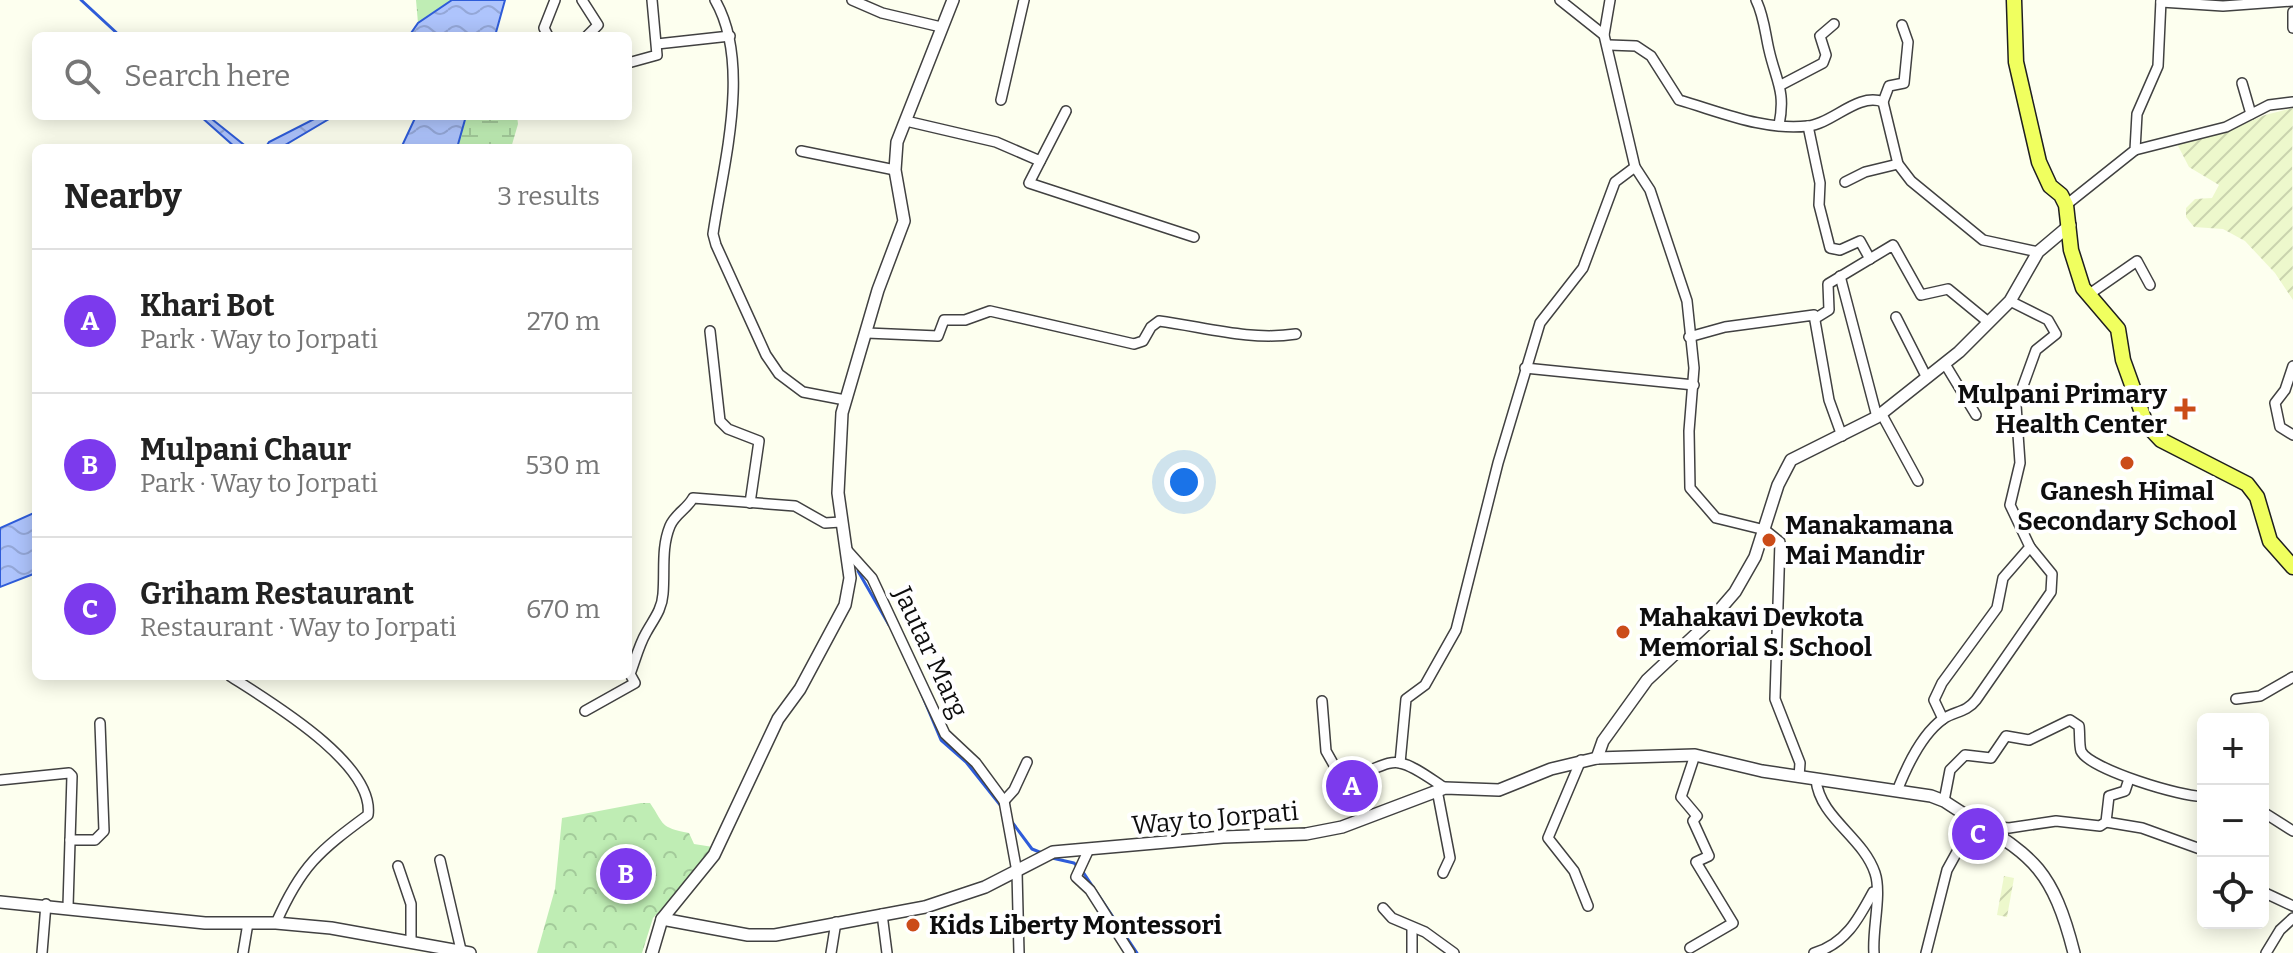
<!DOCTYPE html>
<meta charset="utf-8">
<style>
:root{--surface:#fff;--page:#f6f6f6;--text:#222;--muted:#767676;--line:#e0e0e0;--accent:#7c3aed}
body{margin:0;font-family:Bitter,serif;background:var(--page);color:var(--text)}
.controls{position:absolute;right:24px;bottom:24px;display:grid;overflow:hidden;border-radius:12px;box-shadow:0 4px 20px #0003}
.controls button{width:72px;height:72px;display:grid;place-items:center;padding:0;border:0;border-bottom:2px solid var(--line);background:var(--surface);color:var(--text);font:40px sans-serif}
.you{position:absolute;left:1184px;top:482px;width:28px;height:28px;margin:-20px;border:6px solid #fff;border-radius:50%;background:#1a73e8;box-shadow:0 0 0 12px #1a73e833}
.badge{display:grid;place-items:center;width:52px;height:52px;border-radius:50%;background:var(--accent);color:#fff;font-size:26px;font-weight:700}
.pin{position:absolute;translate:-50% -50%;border:4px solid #fff;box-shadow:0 2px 8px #0006}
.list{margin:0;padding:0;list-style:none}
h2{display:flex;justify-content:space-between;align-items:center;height:104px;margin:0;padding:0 32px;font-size:34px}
h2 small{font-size:26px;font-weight:400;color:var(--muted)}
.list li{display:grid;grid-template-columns:52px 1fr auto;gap:24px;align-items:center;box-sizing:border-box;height:144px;padding:0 32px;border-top:2px solid var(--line)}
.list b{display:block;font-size:30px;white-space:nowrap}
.list p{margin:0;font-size:26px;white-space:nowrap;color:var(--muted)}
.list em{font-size:26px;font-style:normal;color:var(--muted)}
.icon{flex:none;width:44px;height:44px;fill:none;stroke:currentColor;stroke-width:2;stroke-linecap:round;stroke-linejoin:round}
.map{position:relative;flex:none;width:2293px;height:953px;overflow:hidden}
.search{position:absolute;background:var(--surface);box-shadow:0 4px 20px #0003;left:32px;top:32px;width:600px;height:88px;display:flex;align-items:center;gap:20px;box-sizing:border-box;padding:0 28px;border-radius:12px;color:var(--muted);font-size:30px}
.panel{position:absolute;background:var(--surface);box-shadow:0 4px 20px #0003;left:32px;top:144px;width:600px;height:536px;border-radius:12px}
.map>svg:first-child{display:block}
.farmland{fill:url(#farmland-furrows)}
.wetland{fill:url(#wetland-marsh)}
.park{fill:url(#park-crowns)}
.water{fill:url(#water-waves);stroke:#2e5cd9;stroke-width:2}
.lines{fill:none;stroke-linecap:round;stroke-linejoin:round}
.stream{stroke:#2e5cd9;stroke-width:3}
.minor-casing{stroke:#414141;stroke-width:12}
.tertiary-casing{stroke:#414141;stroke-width:14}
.primary-casing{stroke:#1f1f1f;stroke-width:17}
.minor{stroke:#fff;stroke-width:9}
.tertiary{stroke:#fff;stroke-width:11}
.primary{stroke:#f0ff5f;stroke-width:14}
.poi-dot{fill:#cb4c19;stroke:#fff;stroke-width:3}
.labels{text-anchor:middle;stroke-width:8;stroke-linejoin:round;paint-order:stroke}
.poi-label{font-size:26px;font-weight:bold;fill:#0e0e0e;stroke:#fff;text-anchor:start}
.street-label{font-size:26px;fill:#0e0e0e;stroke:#fff}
</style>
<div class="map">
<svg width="2293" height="953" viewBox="0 0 2293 953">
<defs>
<pattern id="farmland-furrows" width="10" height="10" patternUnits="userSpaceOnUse" patternTransform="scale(2)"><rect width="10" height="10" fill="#edf8cc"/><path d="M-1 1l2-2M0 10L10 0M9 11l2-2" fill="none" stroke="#cad3ae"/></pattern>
<pattern id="wetland-marsh" width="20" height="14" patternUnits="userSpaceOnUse" patternTransform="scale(2)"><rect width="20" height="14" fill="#bfedb4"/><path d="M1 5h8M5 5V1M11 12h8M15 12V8" fill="none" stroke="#a3ca9a"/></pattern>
<pattern id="park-crowns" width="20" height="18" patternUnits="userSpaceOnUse" patternTransform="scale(2)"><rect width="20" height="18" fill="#bfedb4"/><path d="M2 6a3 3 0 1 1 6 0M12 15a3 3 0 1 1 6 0" fill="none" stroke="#a3ca9a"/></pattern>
<pattern id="water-waves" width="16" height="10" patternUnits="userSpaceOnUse" patternTransform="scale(2)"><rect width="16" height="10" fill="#aec4fc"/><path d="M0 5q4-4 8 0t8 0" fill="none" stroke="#94a7d7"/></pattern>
</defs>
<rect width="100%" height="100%" fill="#fdffef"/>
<g class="farmland">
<path d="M2293,108L2292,159L2293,300L2275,273L2245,241L2223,229L2194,227L2186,217V208L2195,199L2212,198L2219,185L2189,167L2176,142L2227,131L2265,115Z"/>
<path d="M2004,876L2014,878L2007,917L1997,915Z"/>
</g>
<g class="wetland">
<path d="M416,0H452L418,23Z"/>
<path d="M466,116H517L518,124L511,148H457Z"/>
</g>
<g class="park">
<path d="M1371,768L1373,802L1338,812L1330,771Z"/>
<path d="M641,803H650C665,825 659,827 689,833L694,844L713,847L702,866L653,918L642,953H537L555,889L562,818Z"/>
</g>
<g class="water">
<path d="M452,0H505L495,36H409L418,23Z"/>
<path d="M200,116H208L248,148H236Z"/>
<path d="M320,116H334L280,148H265L269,142Z"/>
<path d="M416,116H466L457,148H401Z"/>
<path d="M36,512V573L0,587V528Z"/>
</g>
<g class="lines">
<g class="stream">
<path d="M81,0L120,36"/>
<path d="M858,571L889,625"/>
<path d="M920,690L941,740L966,762L1001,806"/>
<path d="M1012,822L1032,849L1042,853"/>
<path d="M1052,858L1074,863L1083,872L1137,953"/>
</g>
<defs>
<g id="minor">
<path d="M582,0L598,25L587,36"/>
<path d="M715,0C752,64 723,165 713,234L716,245L766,355L779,374L803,392L845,400"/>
<path d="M852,0L882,13L941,27"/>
<path d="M1560,0L1604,35"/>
<path d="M1610,0L1604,35L1635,167L1650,190L1687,301L1694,368L1689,431L1690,488L1716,518L1765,530L1780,542L1775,699L1800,763L1799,777"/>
<path d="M1756,0C1764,16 1765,33 1769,50C1776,81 1786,91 1779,125"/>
<path d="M2161,2L2223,6L2293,1"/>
<path d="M2293,12V28"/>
<path d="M548,36L544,28L555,0"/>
<path d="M657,44L730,36"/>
<path d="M1609,45L1636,46L1651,56L1679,100C1721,112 1764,131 1808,126C1832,124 1858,92 1883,102L1898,164L1911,181L1983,240L2038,252"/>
<path d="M628,63L657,55L652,0"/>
<path d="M2242,83L2251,114"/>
<path d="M1781,85L1823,63L1826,55L1820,36L1834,24"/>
<path d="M1001,100L1024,0"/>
<path d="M1883,102L1889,86L1904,83L1908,42L1902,25"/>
<path d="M1066,111L1029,183L1194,237"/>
<path d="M906,121L996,142L1040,161"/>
<path d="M1808,126L1820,183L1819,205L1830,248L1840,250L1860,241L1870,259"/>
<path d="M2135,150L2226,127L2269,105L2293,102"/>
<path d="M801,151L895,170"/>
<path d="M1845,182L1865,172L1898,164"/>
<path d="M2066,205L2135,150L2137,114L2158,66L2161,0"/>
<path d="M1840,276L1877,417"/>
<path d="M2088,295L2137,261L2150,285"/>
<path d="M1896,317L1927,378"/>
<path d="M1816,318L1829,310L1828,284L1893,245L1921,295L1948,289L1987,321"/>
<path d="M710,331L720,421L728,429L759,441L750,503"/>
<path d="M867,333L938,336L944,320H965L990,311L1134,344L1143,341L1151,327L1159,321C1205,327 1249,341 1296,334"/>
<path d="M1689,337L1725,327L1814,315L1829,400L1842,436"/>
<path d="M1945,364L1976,415"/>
<path d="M2293,366L2285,390L2275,403L2280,427L2293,435"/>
<path d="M1525,368L1694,385"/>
<path d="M1881,413L1918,481"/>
<path d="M846,549L872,578L945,734L976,763L1004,801L1017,872L1019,953"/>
<path d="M230,676C267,700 375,763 368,815C319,851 301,866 276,923"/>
<path d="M2236,699L2260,696L2293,677"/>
<path d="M1322,701L1326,751L1339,774C1366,779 1383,759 1400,763C1415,766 1432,780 1445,788"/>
<path d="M585,711L635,683L630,674C635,661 639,645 646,633C653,620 662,610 663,594C665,570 661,548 670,526C675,514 687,509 693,498L795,506L825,523L841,522"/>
<path d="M1943,719L1934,700L1942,683L1997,608L2003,578L2030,547L2010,505L2020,463L2016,405L2036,350L2056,334L2048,320L2010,301"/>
<path d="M1581,760L1548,838L1574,871L1588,906"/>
<path d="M1400,763L1406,699L1425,685L1456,630L1498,463L1540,323L1583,268L1615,182L1635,167"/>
<path d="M0,780L69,773L72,776L68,906"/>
<path d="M1816,780C1820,818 1863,837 1875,873C1882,894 1872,930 1874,953"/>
<path d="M1437,790L1450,858L1443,873"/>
<path d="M1897,791C1906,768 1922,734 1943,719C1954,711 1966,713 1976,700L2051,592L2052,574L2030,547"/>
<path d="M1004,801L1014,790L1027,762"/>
<path d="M1944,801L1950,770L1965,755L1991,758L2006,736L2029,740L2070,720L2079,726C2080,733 2079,745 2081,751C2089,769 2184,798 2203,796"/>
<path d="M2263,812L2293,831"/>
<path d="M2106,822L2142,828L2203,850"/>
<path d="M1981,825L2009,828L2056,821L2100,826L2106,822L2109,796L2125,791L2129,779"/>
<path d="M70,840H95L104,831L100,723"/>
<path d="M1089,849L1076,877L1090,890L1130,953"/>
<path d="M440,860L461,950"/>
<path d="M398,866L411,904V941"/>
<path d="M2263,892L2293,906"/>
<path d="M1383,908L1392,918L1425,932L1454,953"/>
<path d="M882,914L887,953"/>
<path d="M1412,928V953"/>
<path d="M1690,948L1733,923L1696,862L1709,856L1693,821L1697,816L1681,797L1695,755"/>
<path d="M42,953L46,904"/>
<path d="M243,953L248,923"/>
<path d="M831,953L836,922"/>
<path d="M1814,953C1845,944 1858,920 1873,892"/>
<path d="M1926,953L1947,870L1974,821"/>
<path d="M2266,953L2280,930L2293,918"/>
</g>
<g id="tertiary">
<path d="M1597,758L1603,741L1647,680L1709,622L1735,592L1755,557L1778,485L1791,460L1877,417L1959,352L2010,301L2038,252L2070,225"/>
<path d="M0,902L205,923H276L331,928L470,953"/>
<path d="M662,919L748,935H775L925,907L985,887L1053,852L1223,837L1306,834L1342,827L1445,788L1499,790L1551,769L1597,758L1695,755L1762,771L1931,796L1944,801C2024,854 2049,854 2074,953"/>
<path d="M652,953L662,919L714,855L778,719L800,689L845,605L850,578L838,493L842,413L878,290L904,221L895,170L897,142L953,0"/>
</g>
<path id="primary" d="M2014,0L2016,62L2039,162L2050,186L2061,195L2066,205L2071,250L2083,288L2118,329L2123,360L2146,424L2161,440L2247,484L2257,497L2270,541L2293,567"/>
</defs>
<use href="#minor" class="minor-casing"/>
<use href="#tertiary" class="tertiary-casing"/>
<use href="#primary" class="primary-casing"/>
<use href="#minor" class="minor"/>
<use href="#tertiary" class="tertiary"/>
<use href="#primary" class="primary"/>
</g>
<g class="poi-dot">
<path d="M2181 397h8v8h8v8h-8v8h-8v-8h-8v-8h8z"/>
<circle cx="2127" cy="463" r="8"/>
<circle cx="1769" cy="540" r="8"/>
<circle cx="1623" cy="632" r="8"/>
<circle cx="913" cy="925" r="8"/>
</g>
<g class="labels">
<g class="poi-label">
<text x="2167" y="403" text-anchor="end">Mulpani Primary<tspan x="2167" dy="30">Health Center</tspan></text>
<text x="2127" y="500" text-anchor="middle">Ganesh Himal<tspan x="2127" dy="30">Secondary School</tspan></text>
<text x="1785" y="534">Manakamana<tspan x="1785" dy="30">Mai Mandir</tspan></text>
<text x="1639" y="626">Mahakavi Devkota<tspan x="1639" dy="30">Memorial S. School</tspan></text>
<text x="929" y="934">Kids Liberty Montessori</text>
</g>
<g class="street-label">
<text transform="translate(931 652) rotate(65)" y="9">Jautar Marg</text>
<text transform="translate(1215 818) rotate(-5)" y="9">Way to Jorpati</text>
</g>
</g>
</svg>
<div class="controls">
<button>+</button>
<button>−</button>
<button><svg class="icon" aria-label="locate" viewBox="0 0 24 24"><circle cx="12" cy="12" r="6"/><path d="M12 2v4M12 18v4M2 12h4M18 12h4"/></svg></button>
</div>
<div class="you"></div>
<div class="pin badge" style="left:1352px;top:786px">A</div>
<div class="pin badge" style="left:626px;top:874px">B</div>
<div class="pin badge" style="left:1978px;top:834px">C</div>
<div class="search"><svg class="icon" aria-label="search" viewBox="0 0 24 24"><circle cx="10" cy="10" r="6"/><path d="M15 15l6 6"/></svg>Search here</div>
<section class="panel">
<h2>Nearby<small>3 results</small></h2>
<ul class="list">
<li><span class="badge">A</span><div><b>Khari Bot</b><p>Park · Way to Jorpati</p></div><em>270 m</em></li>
<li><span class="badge">B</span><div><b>Mulpani Chaur</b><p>Park · Way to Jorpati</p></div><em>530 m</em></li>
<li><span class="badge">C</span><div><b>Griham Restaurant</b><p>Restaurant · Way to Jorpati</p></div><em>670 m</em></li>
</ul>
</section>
</div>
